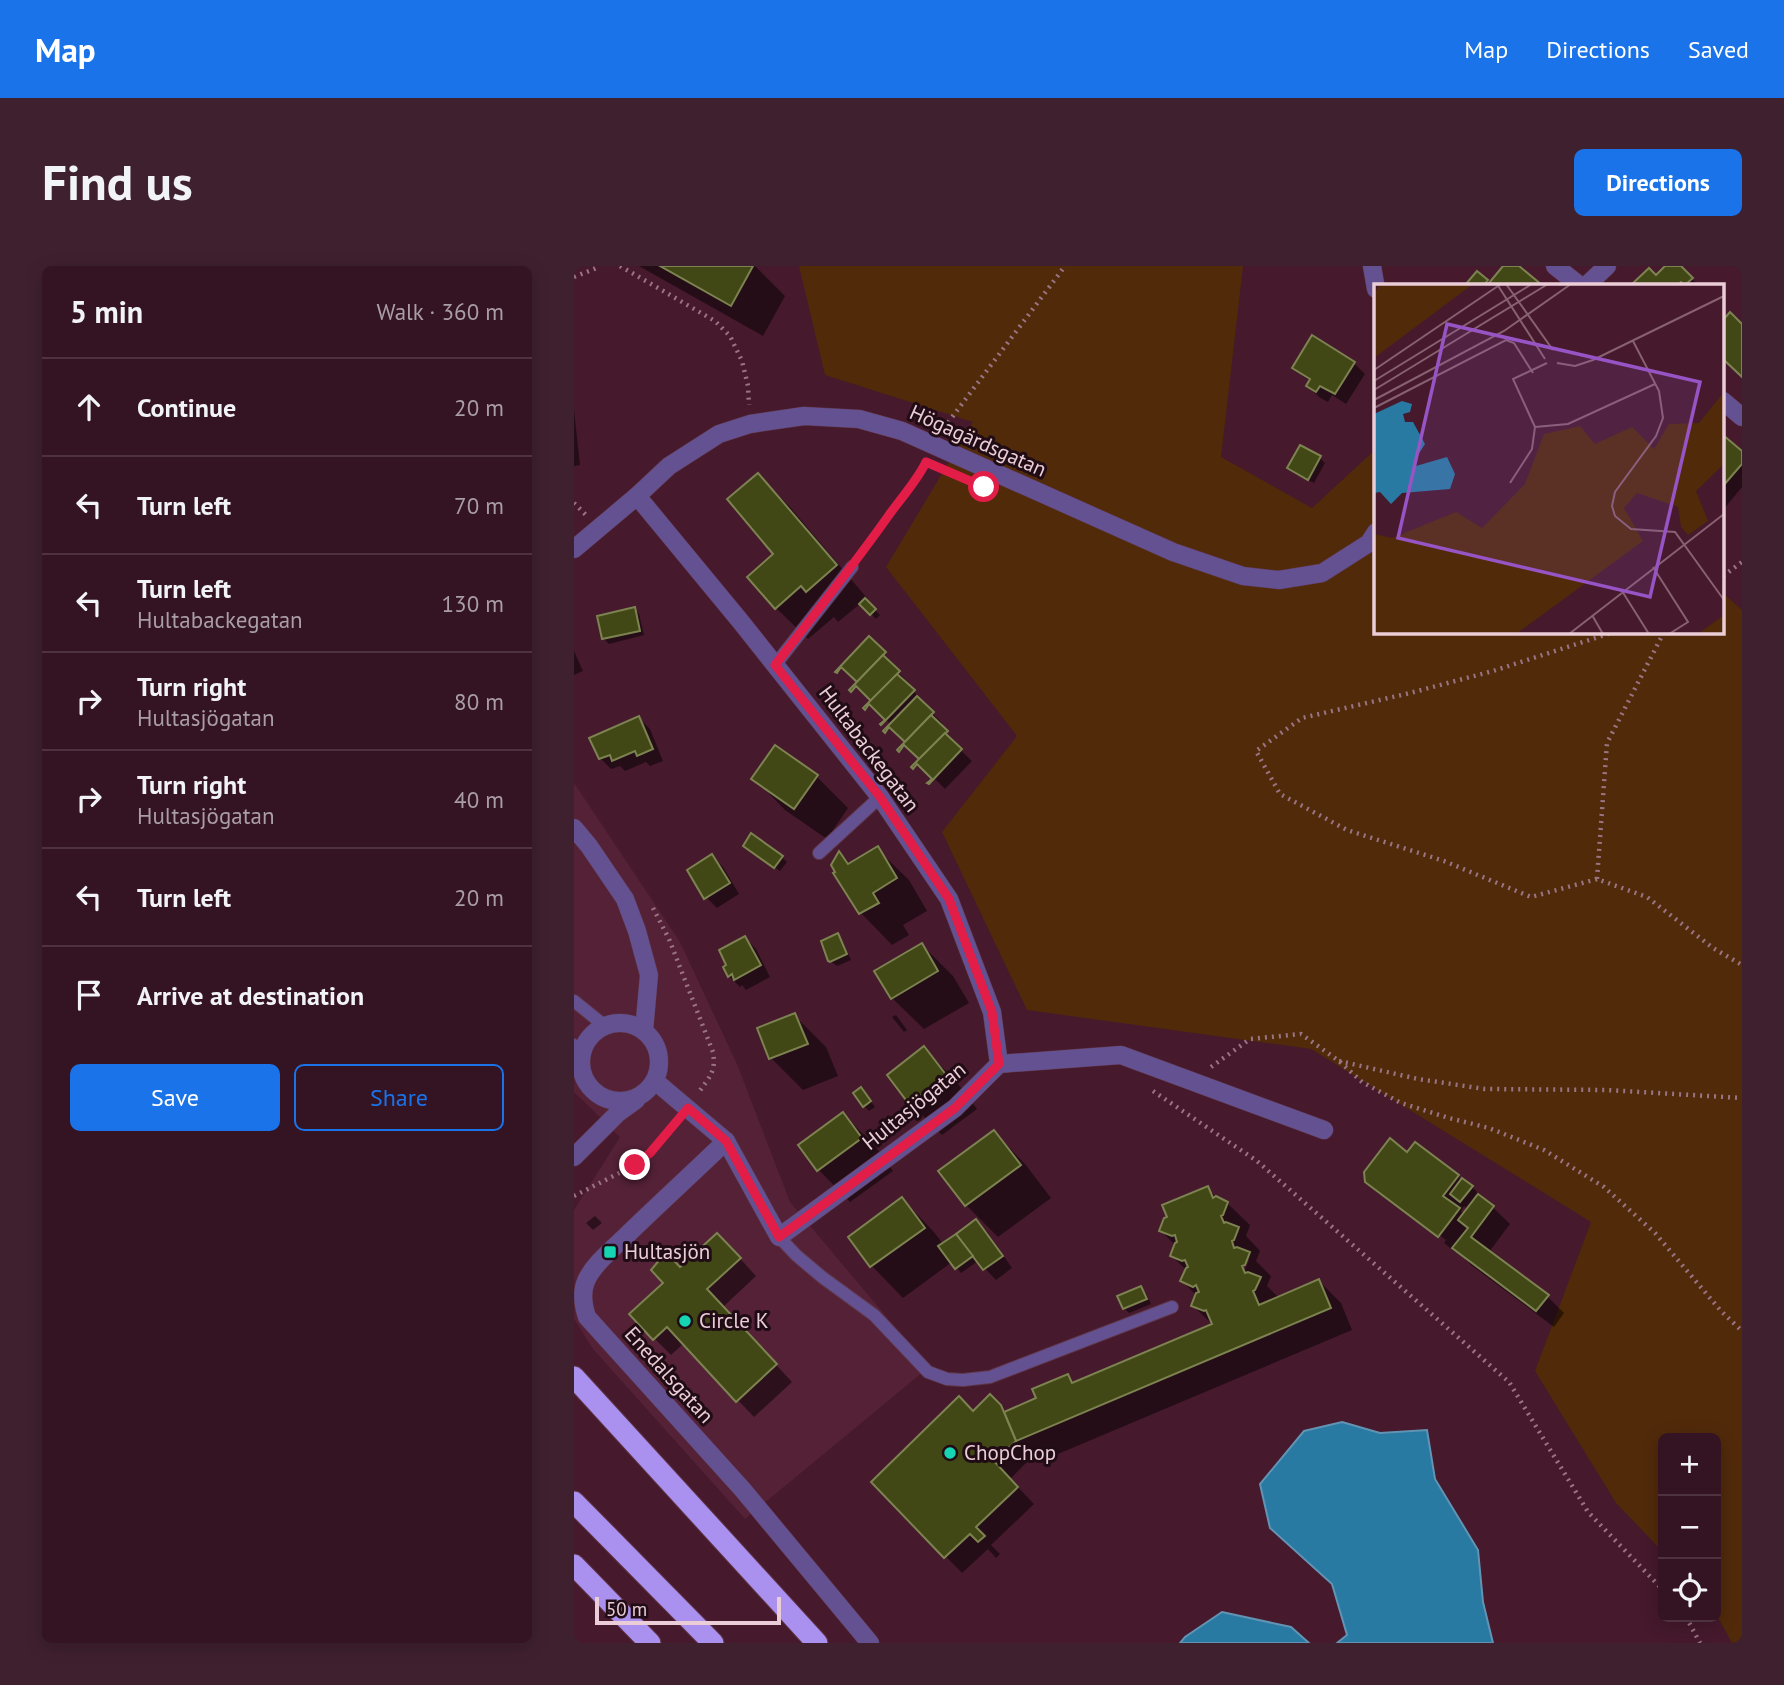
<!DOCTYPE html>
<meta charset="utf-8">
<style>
:root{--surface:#341322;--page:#3f202f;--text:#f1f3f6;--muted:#a99ea5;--line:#4e3240;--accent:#1a73e8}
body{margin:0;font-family:"PT Sans",sans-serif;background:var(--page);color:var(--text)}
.controls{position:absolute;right:21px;bottom:21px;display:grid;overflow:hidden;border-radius:10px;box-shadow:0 4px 18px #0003}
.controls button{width:63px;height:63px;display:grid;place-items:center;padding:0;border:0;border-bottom:2px solid var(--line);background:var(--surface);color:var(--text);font:35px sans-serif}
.scale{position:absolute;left:21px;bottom:18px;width:186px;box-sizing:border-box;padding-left:7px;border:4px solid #ebcdd7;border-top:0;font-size:19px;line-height:24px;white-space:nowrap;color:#ebcdd7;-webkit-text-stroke:5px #200c14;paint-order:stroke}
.stop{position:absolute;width:21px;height:21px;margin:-16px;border:5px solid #e11d48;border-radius:50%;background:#fff}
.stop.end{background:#e11d48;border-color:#fff;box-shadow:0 2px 7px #0008}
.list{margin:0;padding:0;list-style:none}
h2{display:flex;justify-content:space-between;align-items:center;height:91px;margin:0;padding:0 28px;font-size:30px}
h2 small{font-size:23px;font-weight:400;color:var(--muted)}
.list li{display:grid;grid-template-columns:46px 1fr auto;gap:21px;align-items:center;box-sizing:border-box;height:98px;padding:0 28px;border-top:2px solid var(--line)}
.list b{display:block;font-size:26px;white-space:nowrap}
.list p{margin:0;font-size:23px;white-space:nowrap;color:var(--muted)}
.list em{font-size:23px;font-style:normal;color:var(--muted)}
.actions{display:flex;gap:14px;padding:21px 28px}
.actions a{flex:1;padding:16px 0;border:2px solid var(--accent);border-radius:10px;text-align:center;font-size:24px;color:var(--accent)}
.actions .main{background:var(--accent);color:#fff}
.icon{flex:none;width:38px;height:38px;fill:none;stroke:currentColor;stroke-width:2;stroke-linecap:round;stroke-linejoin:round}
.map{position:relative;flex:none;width:1168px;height:1377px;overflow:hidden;border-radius:10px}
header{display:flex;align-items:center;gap:42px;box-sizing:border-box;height:98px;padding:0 35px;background:var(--accent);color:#fff}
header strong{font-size:33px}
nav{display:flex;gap:38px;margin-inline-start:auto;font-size:24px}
.intro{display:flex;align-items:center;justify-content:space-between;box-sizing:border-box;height:168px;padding:0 42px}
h1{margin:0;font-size:49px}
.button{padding:18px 32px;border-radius:10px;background:var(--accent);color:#fff;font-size:24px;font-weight:700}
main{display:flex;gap:42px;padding:0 42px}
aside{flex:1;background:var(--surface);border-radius:10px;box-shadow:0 4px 18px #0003}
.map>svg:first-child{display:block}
.built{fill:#542137}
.green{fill:#512a0a}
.water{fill:#287aa3;stroke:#6293b3;stroke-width:2}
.shadow{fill:#0007;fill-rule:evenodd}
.building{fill:#424815;stroke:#7c8350;stroke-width:2}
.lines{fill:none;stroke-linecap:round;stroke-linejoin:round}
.service-casing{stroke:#603648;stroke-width:14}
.minor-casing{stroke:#603648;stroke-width:19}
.tertiary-casing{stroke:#603648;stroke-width:19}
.motorway-casing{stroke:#603648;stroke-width:23}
.path{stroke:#9a7483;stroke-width:4.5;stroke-dasharray:2 5;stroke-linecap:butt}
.service{stroke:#635191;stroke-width:12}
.minor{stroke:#635191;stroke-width:18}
.tertiary{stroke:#635191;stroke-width:18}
.motorway{stroke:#ab91ef;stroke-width:21}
.route{stroke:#e11d48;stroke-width:9}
.poi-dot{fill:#16d5b3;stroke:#200c14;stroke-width:2.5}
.labels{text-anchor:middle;stroke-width:6;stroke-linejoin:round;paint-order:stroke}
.street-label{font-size:21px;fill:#ebcdd7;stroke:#200c14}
.poi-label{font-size:21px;fill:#ebcdd7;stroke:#200c14;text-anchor:start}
.inset-road{fill:none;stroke:#886171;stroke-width:2}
.view{fill:#9754c5;fill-opacity:0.15;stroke:#9754c5;stroke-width:3.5}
.inset-edge{fill:none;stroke:#ebcdd7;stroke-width:3.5}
</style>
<header>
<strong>Map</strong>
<nav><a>Map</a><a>Directions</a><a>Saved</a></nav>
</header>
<div class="intro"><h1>Find us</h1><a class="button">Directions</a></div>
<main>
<aside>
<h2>5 min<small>Walk · 360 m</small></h2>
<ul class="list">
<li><svg class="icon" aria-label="ahead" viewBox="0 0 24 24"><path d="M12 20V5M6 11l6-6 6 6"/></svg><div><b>Continue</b></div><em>20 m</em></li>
<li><svg class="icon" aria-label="left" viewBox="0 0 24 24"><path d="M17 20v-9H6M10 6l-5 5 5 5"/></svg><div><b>Turn left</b></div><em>70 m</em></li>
<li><svg class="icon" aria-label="left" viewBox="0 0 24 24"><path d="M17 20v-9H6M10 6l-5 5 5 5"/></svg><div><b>Turn left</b><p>Hultabackegatan</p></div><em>130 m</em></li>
<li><svg class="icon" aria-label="right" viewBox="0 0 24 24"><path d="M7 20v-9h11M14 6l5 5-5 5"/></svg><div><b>Turn right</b><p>Hultasjögatan</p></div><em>80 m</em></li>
<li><svg class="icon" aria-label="right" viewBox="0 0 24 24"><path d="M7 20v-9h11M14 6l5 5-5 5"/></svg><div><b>Turn right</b><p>Hultasjögatan</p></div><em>40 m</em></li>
<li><svg class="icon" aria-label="left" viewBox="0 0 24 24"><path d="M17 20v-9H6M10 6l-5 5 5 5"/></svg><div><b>Turn left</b></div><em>20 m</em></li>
<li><svg class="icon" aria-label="arrive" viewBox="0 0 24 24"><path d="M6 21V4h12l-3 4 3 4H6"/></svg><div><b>Arrive at destination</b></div></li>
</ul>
<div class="actions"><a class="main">Save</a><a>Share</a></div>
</aside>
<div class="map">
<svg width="1168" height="1377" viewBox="0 0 1168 1377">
<rect width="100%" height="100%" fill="#46192d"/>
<path class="built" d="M0,517L106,676L163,798L216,936L355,1101L171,1253L19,1083L0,1053V944L46,871L0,826Z"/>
<path class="green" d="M225,0H669L647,191L738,242L802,183V366H1149V327L1168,344V1377H1158L1142,1348V1172H1089V1286L1042,1237L961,1105L1017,956L737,783L453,744L368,566L443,470L312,301L399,156L251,109Z"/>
<g class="water">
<path d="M768,1156L806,1167L853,1164L861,1213L904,1284L909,1336L919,1377H763L773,1369L758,1318L696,1262L686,1218L730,1165Z"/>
<path d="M648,1346L717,1361L735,1377H606L611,1371Z"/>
</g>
<g class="shadow">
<path d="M65,0H181L211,30L189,70Z"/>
<path d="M931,0H942L965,19H894L904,7L916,18Z"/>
<path d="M1093,0H1104L1124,19L1061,18L1075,4L1082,11Z"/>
<path d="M780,97L791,108L772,138L758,129L754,136L745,131L734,120L737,116L720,102Z"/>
<path d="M0,144L6,199L0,200Z"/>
<path d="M1149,171L1168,187V221L1149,244Z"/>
<path d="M746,192L751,197L740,217L720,207L715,202Z"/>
<path d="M184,209L216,241L293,332L291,334L306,349L302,353L287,337L264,356L260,351L234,373L202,342V288Z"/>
<path d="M60,342L65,348L70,369L35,378L30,373L25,351Z"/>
<path d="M295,373L321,399L319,401L335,417L333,419L350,436L349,438L369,458L367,461L383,477L381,479L398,495L371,523L344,496L347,494L333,476L297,437Z"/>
<path d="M0,385L9,405L0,409Z"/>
<path d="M65,452L76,463L89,495L76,500L72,496L51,505L46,500L37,503L26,492Z"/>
<path d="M242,510L274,542L253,573L211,544L180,512Z"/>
<path d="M303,583L335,614L353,645L329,659L335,669L318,679L287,647L262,607L266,587L277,598Z"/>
<path d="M176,585L208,591L213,596L206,605Z"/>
<path d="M138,590L149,601L165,628L143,642L132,631Z"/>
<path d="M263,669L268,674L277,694L263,700L255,694Z"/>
<path d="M171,672L182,683L196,711L172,724L168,719L166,721L155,710Z"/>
<path d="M348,679L379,710L395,737L350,763L318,732Z"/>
<path d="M220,749L252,781L264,810L229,824L197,792L185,763Z"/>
<path d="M322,749L333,764L330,766L318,751Z"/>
<path d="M350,783L381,814L403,843L368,869L336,837L315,809Z"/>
<path d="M292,829L301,841L295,845L290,840Z"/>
<path d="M269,848L301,880L319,905L276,936L245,904L227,879Z"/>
<path d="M420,866L451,898L477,932L424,971L392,939L366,905Z"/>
<path d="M833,888L884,911L898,921L936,958L915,986L973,1030L990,1047L980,1061L897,999L883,984L881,986L870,977L872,974L806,925V929L792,915ZM890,940L894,944L890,949L887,945Z"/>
<path d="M633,922L645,934L653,937L676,959L672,970L686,985L682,995L697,1010L693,1020L705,1032L745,1015L767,1037L778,1064L465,1196L459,1190L436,1213L460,1238L417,1279L426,1288L422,1292L414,1283L388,1307L299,1216L399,1147L416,1130L433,1147L464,1133L493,1110L501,1118L639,1059L619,1040L623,1030L608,1015L613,1005L598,990L602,980L587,965ZM672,991L675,994L669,1008L666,1006Z"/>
<path d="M328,933L359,965L370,979L402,956L413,966L438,1002L422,1014L404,995L387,1007L378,996L329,1032L298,1000L276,971Z"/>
<path d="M21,950L28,957L19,964L12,957Z"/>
<path d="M160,986L182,1010L149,1041L218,1116L180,1151L110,1077L97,1089L57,1049L106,1003Z"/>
<path d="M567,1022L572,1027L577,1038L555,1047L550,1042Z"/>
</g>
<g class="building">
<path d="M86,0H179L157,40Z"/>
<path d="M929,0H945L968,19H917L915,17Z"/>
<path d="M1091,0H1107L1119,12L1111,19L1107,16L1104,19L1058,18L1075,2L1082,9Z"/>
<path d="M903,5L914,14L910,19H891Z"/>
<path d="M1156,46L1168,58V111L1149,93V54Z"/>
<path d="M738,69L781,96L761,128L746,120L742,126L732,120L736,113L718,102Z"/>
<path d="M1149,169L1168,185V198L1149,220Z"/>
<path d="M726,179L747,190L734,214L713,202Z"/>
<path d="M184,207L263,299L232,326L227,320L201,343L173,311L199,288L153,233Z"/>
<path d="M291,332L302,343L296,349L285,338Z"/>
<path d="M61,341L66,365L28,373L23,350Z"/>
<path d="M295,370L312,386L283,416L267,401L263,407L261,406Z"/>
<path d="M309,389L326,405L297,435L282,420L277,426L275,424Z"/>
<path d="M323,408L341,424L307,459L306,458L311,454L295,438L291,444L289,442Z"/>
<path d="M343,430L360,446L331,476L315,461L311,467L309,465Z"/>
<path d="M357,449L374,465L345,493L330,479L325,486L323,484Z"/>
<path d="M65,450L79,483L63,490L61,485L38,495L36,489L25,493L15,472Z"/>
<path d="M371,467L388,483L355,518L353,517L358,513L343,498L339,503L337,501Z"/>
<path d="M201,479L244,509L220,543L177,513Z"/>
<path d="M177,567L209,590L200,602L169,580Z"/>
<path d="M304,580L323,612L299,627L305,637L285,648L259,607L261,606L257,599L265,585L274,598Z"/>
<path d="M138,588L156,617L130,633L113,604Z"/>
<path d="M264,667L273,688L256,696L254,695L247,675Z"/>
<path d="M171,670L187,699L160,714L158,708L154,711L149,701L152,699L145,684Z"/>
<path d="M348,677L364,705L317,733L300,705Z"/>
<path d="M221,747L234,778L195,793L183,762Z"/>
<path d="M350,780L373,810L335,838L313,809Z"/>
<path d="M287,821L297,835L289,841L279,827Z"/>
<path d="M269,846L288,872L243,905L224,879Z"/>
<path d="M420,864L447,899L391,940L364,905Z"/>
<path d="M816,872L833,886L841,876L885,909L869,930L886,942L864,971L791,916L790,906Z"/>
<path d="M888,912L899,920L886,936L876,928Z"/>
<path d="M634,920L639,932L642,930L654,936L649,949L647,950L650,957L652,956L665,961L660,974L658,975L660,982L663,981L676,986L671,999L668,1000L671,1007L674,1006L687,1011L681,1024L679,1025L685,1039L745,1013L757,1042L442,1175L430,1146L462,1132L458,1123L494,1108L498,1117L638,1058L632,1044L630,1045L617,1040L622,1027L625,1026L622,1019L619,1021L606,1015L612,1002L614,1001L611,994L608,995L596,990L601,977L603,976L601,969L598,970L585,965L590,952L593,951L588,939Z"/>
<path d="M904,928L920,940L897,971L975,1029L962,1045L878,982L894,962L884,954Z"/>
<path d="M328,931L351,962L296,1001L274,971Z"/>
<path d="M402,953L429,990L409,1004L382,968Z"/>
<path d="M143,967L167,992L133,1023L203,1098L162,1136L93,1061L79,1074L55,1048L89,1017L77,1004L92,986L106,1001Z"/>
<path d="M382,968L399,990L381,1003L364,980Z"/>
<path d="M567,1020L573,1033L549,1043L543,1030Z"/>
<path d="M416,1128L427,1139L442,1175L420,1195L444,1221L402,1261L411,1270L404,1276L396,1268L370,1292L297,1216L385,1130L399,1145Z"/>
</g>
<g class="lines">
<defs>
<g id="service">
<path d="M201,399L278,301"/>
<path d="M245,587L306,531"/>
<path d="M0,735L31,760"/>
<path d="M0,779L7,791"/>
<path d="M205,971L222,989L248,1011L300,1049L354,1106L373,1113L389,1114L416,1111L598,1041"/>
</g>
<g id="minor">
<path d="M798,0L802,23"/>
<path d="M981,0L1005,19"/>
<path d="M1013,19L1033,0"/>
<path d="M1149,135L1168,151"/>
<path d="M63,230L167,356L306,531L375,633L418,746L425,798"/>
<path d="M0,283L63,230L95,200L145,168L176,158L230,150L285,153L328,165L599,286L669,310L705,314L748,307L795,277L802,266"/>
<path d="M152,875L205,971L381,842L425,798L547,789L750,864"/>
</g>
<g id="tertiary">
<path d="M0,562L15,580L51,633L63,665L75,709L70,765"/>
<circle cx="46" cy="796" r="39"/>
<path d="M81,815L152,875C120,906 87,936 55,967C41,981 20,997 12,1015C7,1027 9,1039 13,1051L169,1224L296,1377"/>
<path d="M0,891L44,847L62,834"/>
</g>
<g id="motorway">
<path d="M0,1111L243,1377"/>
<path d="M0,1236L139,1377"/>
<path d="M0,1299L76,1377"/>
</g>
</defs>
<use href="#service" class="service-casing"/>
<use href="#minor" class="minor-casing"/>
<use href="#tertiary" class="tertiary-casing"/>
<use href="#motorway" class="motorway-casing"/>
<g class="path">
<path d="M46,0L141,55L156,70L168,95L174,120L175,139"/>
<path d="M0,11L20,3L25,0"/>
<path d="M370,162L491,0"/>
<path d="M0,237L12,249"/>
<path d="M288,287L335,220L346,207L351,198"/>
<path d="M1149,310L1168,296"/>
<path d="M1090,366L1033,477L1023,613L1073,631L1139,682L1168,699"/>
<path d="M1023,613L957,631L870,595L773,564L706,528L682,485L728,452L836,427L919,405L1040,366"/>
<path d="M79,642L95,673L139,786C142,806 136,810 125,826"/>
<path d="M765,795L844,813L911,823L1033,824L1168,832"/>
<path d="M637,801L676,773L727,768L765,795L788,816L827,837L875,852L915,862L970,884L1030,921L1081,967L1147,1045L1168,1065"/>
<path d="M579,825L683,895L935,1116L1014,1246L1089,1324"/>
<path d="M0,930L61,899L76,887L100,858"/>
<path d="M1112,1351L1126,1377"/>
</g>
<use href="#service" class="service"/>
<use href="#minor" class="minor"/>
<use href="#tertiary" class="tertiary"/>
<use href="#motorway" class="motorway"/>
</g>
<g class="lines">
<path class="route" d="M61,899L76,887L114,842L152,875L205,971L381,842L425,798L418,746L375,633L306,531L201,399C240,349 279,300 315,249C327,232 343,215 352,196L410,221"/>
</g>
<g class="poi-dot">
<rect x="29" y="979" width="14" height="14" rx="3.5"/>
<circle cx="111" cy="1055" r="7"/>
<circle cx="376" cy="1187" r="7"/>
</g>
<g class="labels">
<g class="street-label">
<text transform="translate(404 175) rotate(24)" y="7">Högagärdsgatan</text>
<text transform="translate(295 483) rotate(53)" y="7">Hultabackegatan</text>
<text transform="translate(340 840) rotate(-39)" y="7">Hultasjögatan</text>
<text transform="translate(95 1109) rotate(48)" y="7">Enedalsgatan</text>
</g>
<g class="poi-label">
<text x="50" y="993">Hultasjön</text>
<text x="125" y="1062">Circle K</text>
<text x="390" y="1194">ChopChop</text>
</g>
</g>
<g transform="translate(800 18)">
<rect width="350" height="350" fill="#46192d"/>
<path d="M6,0H99L0,74V10ZM350,108V180L322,207L334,237L314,251L307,243L304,223L263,209L250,224L269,257L142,350H0V250L18,254L82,228L108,244L151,200L170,150L206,142L221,160L258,143L280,165L295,140L325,139ZM350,331V350H324L325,349Z" fill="#512a0a"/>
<path d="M28,117L38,120L36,128L29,130L31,138H39L51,160L40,177L42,182L73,173L81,190L76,205L28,209L17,220L6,208L0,209V130Z" fill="#287aa3"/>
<path class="inset-road" d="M123,0L171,75M132,0L179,66M259,57L285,107L289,134L282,152L241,208L238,222L241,232L257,245L301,248L350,316M183,79L201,82L219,76L350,12M0,86L127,0M0,97L158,0M0,106L174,0M0,116L130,47L197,0M0,124L132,56L140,59L159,89M161,143L194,140L281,100M136,199L158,165L161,143L139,95L173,79M279,283L314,338L295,350M248,307L275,350M218,331L229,350M195,350L350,230"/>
<path class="view" d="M73,40L326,98L276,313L24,254Z"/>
<rect width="350" height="350" class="inset-edge"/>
</g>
</svg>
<div class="controls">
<button>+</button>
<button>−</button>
<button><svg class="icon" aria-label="locate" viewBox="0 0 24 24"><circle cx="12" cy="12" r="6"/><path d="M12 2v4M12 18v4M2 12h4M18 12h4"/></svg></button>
</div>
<div class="scale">50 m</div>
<div class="stop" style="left:410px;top:221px"></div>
<div class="stop end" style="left:61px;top:899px"></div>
</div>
</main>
